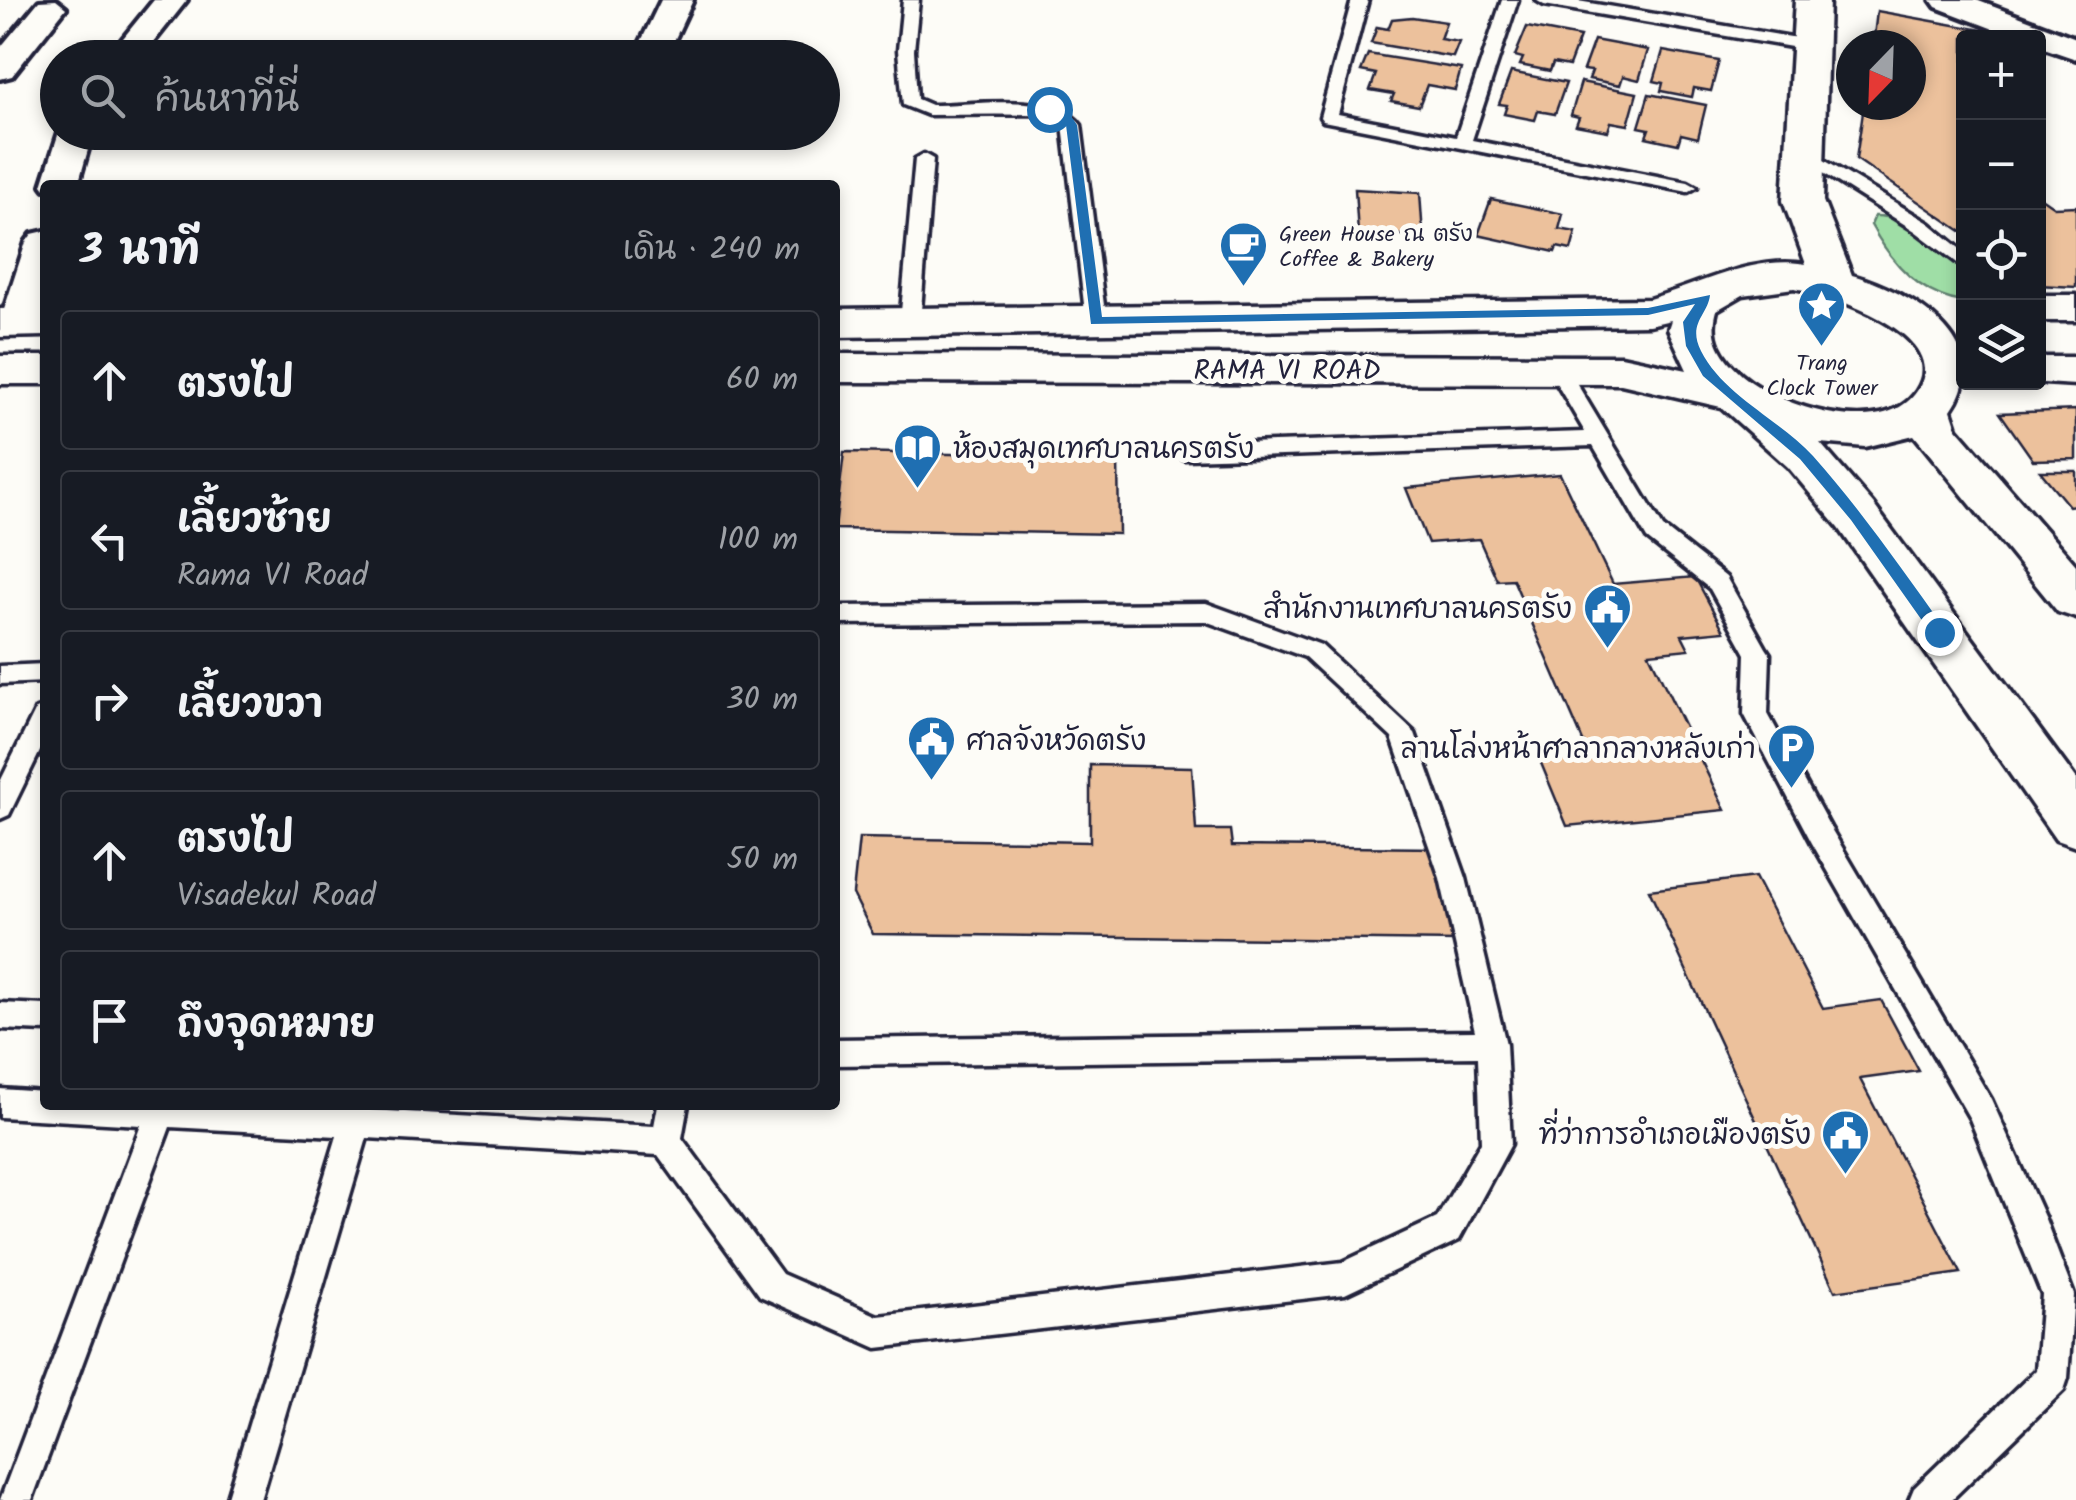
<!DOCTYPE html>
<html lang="th">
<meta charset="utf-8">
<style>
:root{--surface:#171b24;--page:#242831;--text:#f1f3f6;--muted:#9ea1a6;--line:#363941}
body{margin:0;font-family:Kalam,"Playpen Sans Thai",sans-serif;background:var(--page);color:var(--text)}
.controls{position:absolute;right:30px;top:30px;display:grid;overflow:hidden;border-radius:10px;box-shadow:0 5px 15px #0003}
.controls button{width:90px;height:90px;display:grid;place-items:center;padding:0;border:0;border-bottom:2px solid var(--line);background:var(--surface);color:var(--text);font:50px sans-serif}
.compass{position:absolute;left:1836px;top:30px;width:90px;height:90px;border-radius:50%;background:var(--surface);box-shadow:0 5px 15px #0003;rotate:203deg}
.stop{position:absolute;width:30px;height:30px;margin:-22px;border:8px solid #1f6fb2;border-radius:50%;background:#fff}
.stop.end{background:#1f6fb2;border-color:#fff;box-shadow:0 2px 10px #0008}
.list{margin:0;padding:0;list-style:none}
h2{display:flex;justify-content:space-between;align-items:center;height:130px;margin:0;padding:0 40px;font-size:42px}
h2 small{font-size:32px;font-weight:400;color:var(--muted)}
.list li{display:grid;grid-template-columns:65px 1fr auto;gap:30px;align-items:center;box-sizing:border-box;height:140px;margin:0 20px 20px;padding:0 20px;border:2px solid var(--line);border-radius:10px}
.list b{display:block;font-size:38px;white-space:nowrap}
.list p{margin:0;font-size:32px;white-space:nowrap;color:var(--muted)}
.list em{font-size:32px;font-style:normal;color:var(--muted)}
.icon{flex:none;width:55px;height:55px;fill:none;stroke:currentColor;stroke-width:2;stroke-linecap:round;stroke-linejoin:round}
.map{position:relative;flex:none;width:2076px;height:1500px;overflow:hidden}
.search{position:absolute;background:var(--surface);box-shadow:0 5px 15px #0003;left:40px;top:40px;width:800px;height:110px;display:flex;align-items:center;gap:25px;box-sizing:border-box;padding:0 35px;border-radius:55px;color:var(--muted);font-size:38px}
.panel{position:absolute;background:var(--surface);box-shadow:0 5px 15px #0003;left:40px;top:180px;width:800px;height:930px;border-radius:10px}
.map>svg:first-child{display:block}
.green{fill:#9fdea6;stroke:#608070;stroke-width:2.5}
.building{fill:#ecc19c;stroke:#22223b;stroke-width:2.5}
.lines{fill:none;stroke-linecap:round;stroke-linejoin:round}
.lane-casing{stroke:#22223b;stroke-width:7}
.street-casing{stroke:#22223b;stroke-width:8}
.secondary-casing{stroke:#22223b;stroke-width:7}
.lane{fill:#fdfcf7;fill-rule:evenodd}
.street{fill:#fdfcf7;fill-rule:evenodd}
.secondary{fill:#fdfcf7;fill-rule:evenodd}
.route{fill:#1f6fb2}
.labels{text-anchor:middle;stroke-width:10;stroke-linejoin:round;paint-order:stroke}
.far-poi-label{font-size:22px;fill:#22223b;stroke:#fdfcf7;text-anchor:start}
.street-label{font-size:28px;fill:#22223b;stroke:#fdfcf7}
.poi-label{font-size:28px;fill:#22223b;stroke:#fdfcf7;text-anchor:end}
</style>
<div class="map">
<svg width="2076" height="1500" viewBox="0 0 2076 1500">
<rect width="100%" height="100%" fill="#fdfcf7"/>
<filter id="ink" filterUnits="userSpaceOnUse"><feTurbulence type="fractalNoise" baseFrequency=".01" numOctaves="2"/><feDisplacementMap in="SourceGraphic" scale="20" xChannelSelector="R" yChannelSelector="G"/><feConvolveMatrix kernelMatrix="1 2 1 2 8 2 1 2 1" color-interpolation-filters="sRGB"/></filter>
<g filter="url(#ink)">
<path class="green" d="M1875,216C1901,215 1950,246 1962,270C1966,278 1963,292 1963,302C1920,296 1891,262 1871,225Z"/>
<g class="building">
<path d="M1877,11L1993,32L1992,38H1964V233L1856,159L1864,105H1911V45H1873Z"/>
<path d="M1412,17L1446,22L1440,39L1459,42L1453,57L1371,43L1377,27L1388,29L1392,19Z"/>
<path d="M1527,27L1580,37L1569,66L1553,63L1550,71L1520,65L1523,58L1515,56Z"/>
<path d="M1594,40L1648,50L1639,80L1623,76L1620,85L1589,79L1592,71L1583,70Z"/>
<path d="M1663,51L1719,61L1711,91L1694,88L1692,97L1661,91L1663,83L1654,81Z"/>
<path d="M1368,54L1461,69L1455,90L1427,85L1419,106L1391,101L1394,94L1370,90L1376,74L1361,71Z"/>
<path d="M1511,72L1566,83L1555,114L1538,111L1535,120L1504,114L1507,105L1499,104Z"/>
<path d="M1581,82L1637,93L1628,125L1611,122L1608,131L1576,125L1579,117L1571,115Z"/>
<path d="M1649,94L1706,105L1698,138L1681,134L1678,144L1646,137L1649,129L1639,127Z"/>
<path d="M1355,189L1420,193L1423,236L1358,233Z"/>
<path d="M2038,196L2054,207L2076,206V287L2038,285Z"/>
<path d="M1491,199L1563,214L1559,229L1576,232L1571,250L1557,247L1555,252L1478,235Z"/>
<path d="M2076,410V459L2033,460L2000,413Z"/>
<path d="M844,452L1118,457L1119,534L835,529Z"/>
<path d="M2040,471H2076V505L2069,506Z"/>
<path d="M1560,474L1613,584L1695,577L1724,631L1682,635L1689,649L1649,653L1725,810L1567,826L1536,751L1585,746L1513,579L1497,580L1479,539L1428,543L1406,488Z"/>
<path d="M1090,765L1192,767L1196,830H1230L1232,846L1442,848L1459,941L873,934L853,894L859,838L1090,842Z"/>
<path d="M1755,877L1823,1008L1881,1000L1919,1071L1860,1079L1961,1273L1835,1291L1649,890Z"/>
</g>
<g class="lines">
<defs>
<g id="lane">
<path d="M903,0H919L914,50L917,99L931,105C971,105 1056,91 1081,125L1106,321L1103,325L1096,327L1086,321L1063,125L1046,114L928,115L903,105L898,50Z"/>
<path d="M1352,0H1368L1338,114L1456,137L1502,0H1518L1472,140L1688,182L1697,187L1688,192L1323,121L1320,117Z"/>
<path d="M1536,0H1572L1809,40L1817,45L1809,50L1544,5Z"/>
<path d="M1804,148L1929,223L1964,252V268L1915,231L1798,157V149Z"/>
<path d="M924,154L933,159L920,323L910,329L900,323L915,159Z"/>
<path d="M1558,362L1568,369L1663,527L1726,577L1766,648L1770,654L1768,714L1830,827L1991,1099L2045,1219L2074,1295L2068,1378L2064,1390L1951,1500H1909L1914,1488L2036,1370L2042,1295L1970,1119L1812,843L1744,714L1746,654L1710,589L1647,539L1593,446L1185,459L1174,452L1185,445L1585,432L1548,369Z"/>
<path d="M1206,603L1321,645L1415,733L1466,878L1506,1044L1511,1144L1459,1240L1345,1294L877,1348L760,1296L658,1155L367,1138L260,1500H226L337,1136L170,1127L32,1500H0L141,1125L0,1117V1089L45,1092V1105H280L654,1126L658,1105H688L682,1138L782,1274L878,1316L1343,1262L1437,1218L1481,1142L1478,1057L835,1065V1039L1475,1031L1440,878L1392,738L1305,657L1205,621L835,624V606Z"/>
<path d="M45,664V682L0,684V666Z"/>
<path d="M45,706V741L9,815L0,819V782L36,709Z"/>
<path d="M0,1003L45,1005V1031L0,1029Z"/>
</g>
<g id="street">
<path d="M154,0H187L141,58H107Z"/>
<path d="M661,0H693L666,58H633Z"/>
<path d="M1931,0H1976L2076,38V59L2038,46V38H2017L1936,7Z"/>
<path d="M39,1L56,0L66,8L12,76L0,79V48Z"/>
<path d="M59,132H93L78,185H45V189L42,185Z"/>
<path d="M45,231C45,263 52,303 34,331L20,334L6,331L0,322L26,242L32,234Z"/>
</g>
<g id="secondary">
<path d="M1795,0H1829L1823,201L1852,275C1911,292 1998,343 1951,410L1957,428L2076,565V618L2058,612L1914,435L1865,447L1820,443L1873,504L2076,779V847L2056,840L1839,528L1788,467L1721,407L1621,384L835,382V354L1621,356L1687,370L1668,329L1671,320L1649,325L835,337V309L1649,299C1699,285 1753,255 1806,264L1783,201ZM1794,288C1829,294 1955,334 1917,391C1884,441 1778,406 1742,375C1721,356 1709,338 1717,310L1743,295Z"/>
<rect x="2038" y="295" width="38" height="26"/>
<path d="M45,308V336L0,337V309Z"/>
<rect x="0" y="356" width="45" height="28"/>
<path d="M2038,357H2076V385L2027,382H2038Z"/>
</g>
</defs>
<use href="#lane" class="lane-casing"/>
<use href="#street" class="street-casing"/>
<use href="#secondary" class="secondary-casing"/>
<use href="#lane" class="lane"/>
<use href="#street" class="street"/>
<use href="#secondary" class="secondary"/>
</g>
</g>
<path class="route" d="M1045,107L1069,113L1077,125L1102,317L1648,308L1710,295C1708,315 1687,323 1701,351C1723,395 1780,420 1813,456C1861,510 1902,569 1944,628V636H1933L1851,520L1800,459L1703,376L1686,346L1683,322L1695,304L1648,315L1091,324L1066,125L1061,118L1045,112Z"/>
<defs>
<symbol id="cafe-pin" viewBox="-11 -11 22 30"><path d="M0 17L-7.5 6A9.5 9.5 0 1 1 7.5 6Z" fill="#1f6fb2" stroke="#fdfcf7"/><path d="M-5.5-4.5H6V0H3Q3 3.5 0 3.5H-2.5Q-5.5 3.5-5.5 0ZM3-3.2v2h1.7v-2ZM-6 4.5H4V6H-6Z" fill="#fff"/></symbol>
<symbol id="sight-pin" viewBox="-11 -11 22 30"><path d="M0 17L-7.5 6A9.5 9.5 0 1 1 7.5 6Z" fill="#1f6fb2" stroke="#fdfcf7"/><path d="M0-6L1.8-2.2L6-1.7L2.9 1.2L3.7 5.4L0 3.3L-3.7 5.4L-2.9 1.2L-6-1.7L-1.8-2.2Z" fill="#fff"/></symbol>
<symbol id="library-pin" viewBox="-11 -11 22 30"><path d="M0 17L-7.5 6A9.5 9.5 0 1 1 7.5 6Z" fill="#1f6fb2" stroke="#fdfcf7"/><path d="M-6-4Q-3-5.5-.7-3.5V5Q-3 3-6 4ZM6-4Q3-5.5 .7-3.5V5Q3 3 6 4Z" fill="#fff"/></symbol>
<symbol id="civic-pin" viewBox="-11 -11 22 30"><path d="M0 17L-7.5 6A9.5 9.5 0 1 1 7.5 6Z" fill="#1f6fb2" stroke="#fdfcf7"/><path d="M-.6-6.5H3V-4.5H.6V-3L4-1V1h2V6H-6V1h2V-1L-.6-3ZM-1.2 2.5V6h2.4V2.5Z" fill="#fff"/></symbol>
<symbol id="parking-pin" viewBox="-11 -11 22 30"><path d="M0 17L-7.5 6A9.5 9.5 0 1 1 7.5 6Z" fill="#1f6fb2" stroke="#fdfcf7"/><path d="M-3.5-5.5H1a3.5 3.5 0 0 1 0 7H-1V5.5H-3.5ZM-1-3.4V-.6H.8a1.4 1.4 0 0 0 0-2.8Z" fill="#fff"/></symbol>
</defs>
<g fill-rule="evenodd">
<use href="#cafe-pin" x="1216" y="218" width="55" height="75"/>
<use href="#sight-pin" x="1794" y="278" width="55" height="75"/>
<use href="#library-pin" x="890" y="420" width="55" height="75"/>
<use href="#civic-pin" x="1580" y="580" width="55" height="75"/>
<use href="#civic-pin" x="904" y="712" width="55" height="75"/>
<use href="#parking-pin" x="1764" y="720" width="55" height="75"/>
<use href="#civic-pin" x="1818" y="1106" width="55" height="75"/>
</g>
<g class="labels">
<g class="far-poi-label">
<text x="1279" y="241">Green House ณ ตรัง<tspan x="1279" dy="25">Coffee &amp; Bakery</tspan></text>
<text x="1822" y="370" text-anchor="middle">Trang<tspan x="1822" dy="25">Clock Tower</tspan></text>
</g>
<g class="street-label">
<text x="1287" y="379">RAMA VI ROAD</text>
</g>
<g class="poi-label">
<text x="953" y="458" text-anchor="start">ห้องสมุดเทศบาลนครตรัง</text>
<text x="1572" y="618">สำนักงานเทศบาลนครตรัง</text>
<text x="966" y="750" text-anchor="start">ศาลจังหวัดตรัง</text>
<text x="1756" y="758">ลานโล่งหน้าศาลากลางหลังเก่า</text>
<text x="1811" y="1144">ที่ว่าการอำเภอเมืองตรัง</text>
</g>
</g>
</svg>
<div class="controls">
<button>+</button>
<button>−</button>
<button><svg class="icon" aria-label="locate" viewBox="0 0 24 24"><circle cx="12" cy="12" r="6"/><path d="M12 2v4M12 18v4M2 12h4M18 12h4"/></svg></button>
<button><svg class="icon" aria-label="layers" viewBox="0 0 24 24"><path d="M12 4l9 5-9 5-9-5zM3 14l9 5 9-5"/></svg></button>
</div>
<svg class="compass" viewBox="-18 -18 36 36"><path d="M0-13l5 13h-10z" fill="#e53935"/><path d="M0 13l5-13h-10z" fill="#9ea1a6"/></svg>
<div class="stop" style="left:1049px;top:109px"></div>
<div class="stop end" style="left:1939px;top:632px"></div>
<div class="search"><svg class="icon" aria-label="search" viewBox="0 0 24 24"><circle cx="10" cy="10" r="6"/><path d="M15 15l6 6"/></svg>ค้นหาที่นี่</div>
<section class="panel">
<h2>3 นาที<small>เดิน · 240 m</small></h2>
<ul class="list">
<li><svg class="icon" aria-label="ahead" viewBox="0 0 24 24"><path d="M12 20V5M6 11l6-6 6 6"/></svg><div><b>ตรงไป</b></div><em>60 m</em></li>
<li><svg class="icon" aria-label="left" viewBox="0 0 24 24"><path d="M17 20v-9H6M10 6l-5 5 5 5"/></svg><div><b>เลี้ยวซ้าย</b><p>Rama VI Road</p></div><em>100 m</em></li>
<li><svg class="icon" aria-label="right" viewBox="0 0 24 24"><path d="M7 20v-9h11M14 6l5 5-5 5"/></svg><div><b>เลี้ยวขวา</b></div><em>30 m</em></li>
<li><svg class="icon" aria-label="ahead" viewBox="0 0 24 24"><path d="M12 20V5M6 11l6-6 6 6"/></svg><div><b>ตรงไป</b><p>Visadekul Road</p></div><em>50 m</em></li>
<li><svg class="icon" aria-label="arrive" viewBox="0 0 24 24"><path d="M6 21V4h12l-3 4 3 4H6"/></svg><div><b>ถึงจุดหมาย</b></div></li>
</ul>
</section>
</div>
